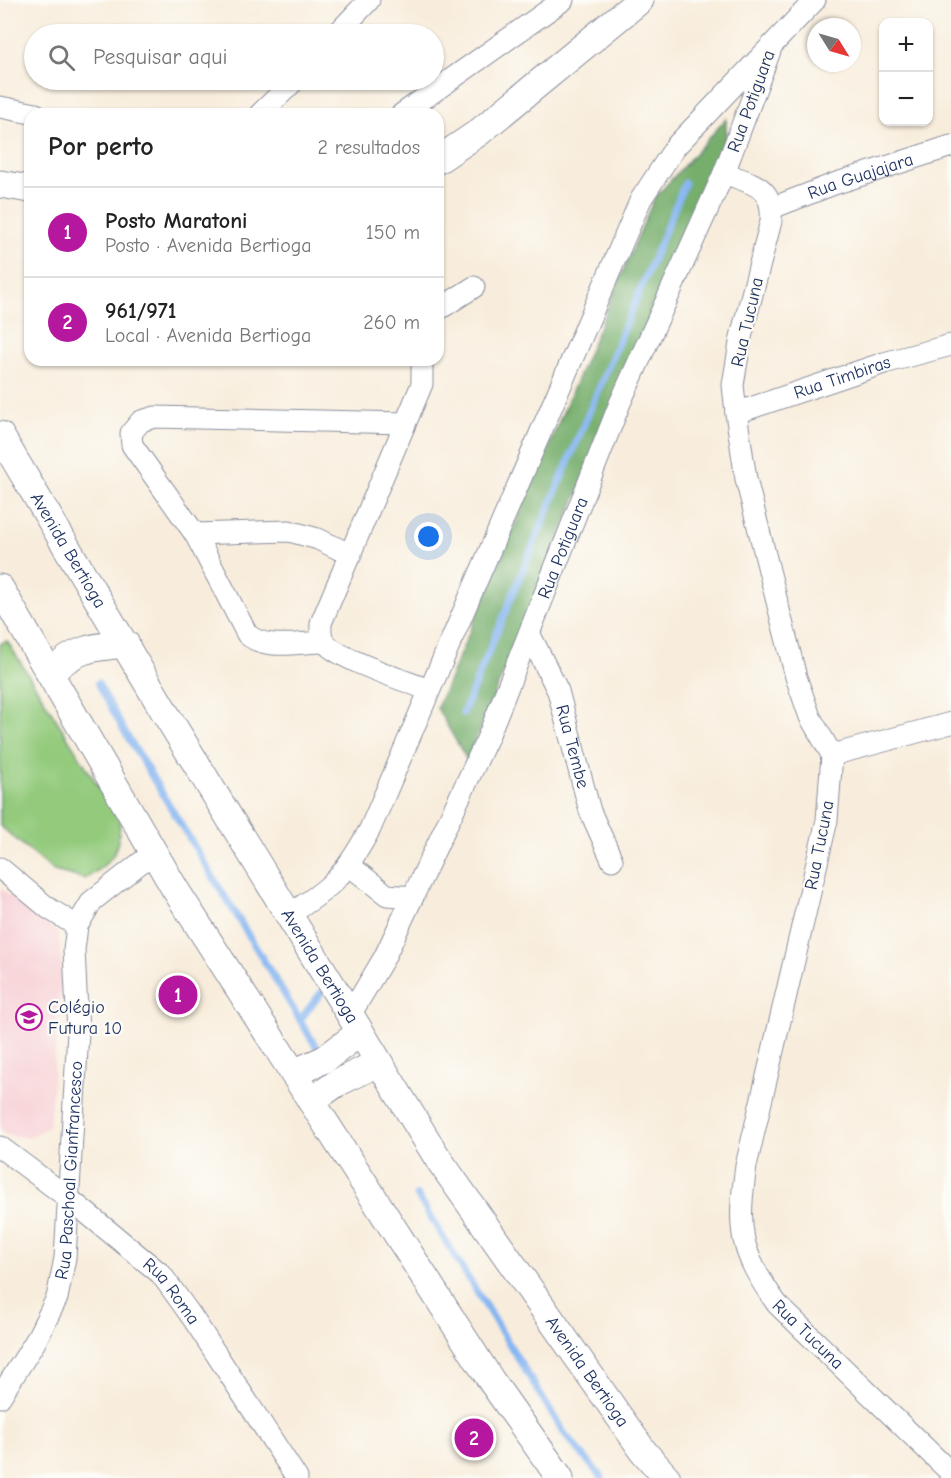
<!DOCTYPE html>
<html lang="pt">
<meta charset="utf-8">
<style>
:root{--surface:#fff;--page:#f6f6f6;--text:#222;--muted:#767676;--line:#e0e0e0;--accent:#b5179e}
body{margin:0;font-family:"Comic Neue",sans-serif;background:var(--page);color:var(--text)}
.controls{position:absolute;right:18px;top:18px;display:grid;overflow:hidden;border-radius:12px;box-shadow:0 2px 4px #0004}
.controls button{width:54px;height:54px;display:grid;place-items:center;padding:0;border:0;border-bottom:2px solid var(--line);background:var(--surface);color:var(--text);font:30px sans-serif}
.compass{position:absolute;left:807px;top:18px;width:54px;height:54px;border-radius:50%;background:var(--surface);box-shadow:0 2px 4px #0004;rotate:127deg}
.you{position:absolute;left:429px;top:537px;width:21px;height:21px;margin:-15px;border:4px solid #fff;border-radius:50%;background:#1a73e8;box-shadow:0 0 0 9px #1a73e833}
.badge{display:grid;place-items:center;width:39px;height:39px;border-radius:50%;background:var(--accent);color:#fff;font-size:20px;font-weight:700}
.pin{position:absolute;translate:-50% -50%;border:3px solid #fff;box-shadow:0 2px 6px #0006}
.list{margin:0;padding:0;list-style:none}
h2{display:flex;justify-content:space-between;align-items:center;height:78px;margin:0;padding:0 24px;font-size:26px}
h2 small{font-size:20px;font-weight:400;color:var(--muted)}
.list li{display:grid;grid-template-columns:39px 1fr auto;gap:18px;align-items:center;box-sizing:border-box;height:90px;padding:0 24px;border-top:2px solid var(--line)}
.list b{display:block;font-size:22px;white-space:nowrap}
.list p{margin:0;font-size:20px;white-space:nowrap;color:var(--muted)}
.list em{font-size:20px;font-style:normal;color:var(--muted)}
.icon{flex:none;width:33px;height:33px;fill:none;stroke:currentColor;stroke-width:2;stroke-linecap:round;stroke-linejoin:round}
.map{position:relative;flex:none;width:951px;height:1478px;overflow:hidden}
.search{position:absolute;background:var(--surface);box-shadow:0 2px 4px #0004;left:24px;top:24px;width:420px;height:66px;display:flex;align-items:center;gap:15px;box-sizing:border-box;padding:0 21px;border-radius:33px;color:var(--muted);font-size:22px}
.panel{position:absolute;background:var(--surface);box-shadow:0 2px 4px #0004;left:24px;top:108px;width:420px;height:258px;border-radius:18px}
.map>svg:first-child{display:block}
.built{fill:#f7cfd4}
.green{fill:#93ca7c;stroke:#577c6d;stroke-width:1.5}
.forest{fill:#76ae6c;stroke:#486e65;stroke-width:1.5}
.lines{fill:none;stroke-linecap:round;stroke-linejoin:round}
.stream{stroke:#86b6f1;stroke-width:7}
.minor-casing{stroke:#8a8e9d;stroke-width:23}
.tertiary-casing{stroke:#8a8e9d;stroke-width:29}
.minor{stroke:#fff;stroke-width:21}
.tertiary{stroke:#fff;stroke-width:27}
.labels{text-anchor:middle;stroke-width:4.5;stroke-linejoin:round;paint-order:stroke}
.street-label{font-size:18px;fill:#1b2f5e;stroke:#fdfcf7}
.poi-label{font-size:18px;fill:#1b2f5e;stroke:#fdfcf7;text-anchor:start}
</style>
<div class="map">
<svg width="951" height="1478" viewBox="0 0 951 1478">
<rect width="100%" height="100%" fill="#fdfcf7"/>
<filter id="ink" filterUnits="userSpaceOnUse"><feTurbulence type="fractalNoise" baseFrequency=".0167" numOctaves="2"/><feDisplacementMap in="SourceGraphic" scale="12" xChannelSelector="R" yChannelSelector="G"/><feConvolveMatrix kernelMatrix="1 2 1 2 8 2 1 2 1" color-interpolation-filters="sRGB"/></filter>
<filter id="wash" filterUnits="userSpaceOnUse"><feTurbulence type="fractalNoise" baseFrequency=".008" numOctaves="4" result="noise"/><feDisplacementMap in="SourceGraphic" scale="24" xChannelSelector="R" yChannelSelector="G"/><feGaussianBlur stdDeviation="1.35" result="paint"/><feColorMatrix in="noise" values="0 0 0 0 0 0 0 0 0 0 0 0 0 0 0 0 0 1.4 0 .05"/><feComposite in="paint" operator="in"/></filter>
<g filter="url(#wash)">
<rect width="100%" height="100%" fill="#f8eddc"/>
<path class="built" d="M0,888L58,932L62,971L49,1126L29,1138L7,1135L0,1129Z"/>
<path class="green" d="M7,641L120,821C119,854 113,861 85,879L54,871L0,826V644Z"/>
<path class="forest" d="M726,119V136L467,760L437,708L654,199Z"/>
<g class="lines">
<g class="stream">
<path d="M98,683L123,729L320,1053"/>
<path d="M463,713L685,183"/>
<path d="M300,1020L321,993"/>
<path d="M417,1195L564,1433L602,1478"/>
</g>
</g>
</g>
<g filter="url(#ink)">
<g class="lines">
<defs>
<g id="minor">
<path d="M337,34L369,0"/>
<path d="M0,107L36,114"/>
<path d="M260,114L295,80"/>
<path d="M402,114L563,0"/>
<path id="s1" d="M724,173C752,184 774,185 771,221L741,337L733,385L736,413L746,479L796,677L810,717L832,755L827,820L746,1166C737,1230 739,1251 777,1304L951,1473"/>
<path id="s2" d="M772,208L834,184L951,146"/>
<path d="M438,310L474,287"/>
<path d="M422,360V384L321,623C321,629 320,636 324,641C334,658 409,682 429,690"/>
<path id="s3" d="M736,413L884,363L951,345"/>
<path d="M195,534L289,531L318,539L351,555"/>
<path id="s4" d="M530,635L558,691L590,811L612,860"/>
<path d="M324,642C301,642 265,651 247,634L195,534L132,445L131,433L141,421L155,417L405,423"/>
<path d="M832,755L951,723"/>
<path d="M350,866L387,895L413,897"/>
<path d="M0,868L48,908L77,926"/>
<path d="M288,915C332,888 345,875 370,829L641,199L676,146L815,0"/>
<path id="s5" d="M350,1015L384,958L488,737L620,403L724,173L770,51"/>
<path id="s6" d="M0,1147L67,1197L161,1274L192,1317L297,1478"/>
<path id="s7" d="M0,1397L35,1342L57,1298L65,1258L78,1032L74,950L77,926L92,901L153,853"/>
</g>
<g id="tertiary">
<path d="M438,160L478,133L640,0"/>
<path d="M0,184L30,189"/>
<path id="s8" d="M0,435L167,716L437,1157L644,1452L667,1478"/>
<path d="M0,588L175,889L492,1382L560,1478"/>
<path d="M50,674C75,648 92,647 126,644"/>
<path d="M293,1073L325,1059L359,1033"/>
<path d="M311,1101L337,1083L378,1063"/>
</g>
</defs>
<use href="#minor" class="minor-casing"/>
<use href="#tertiary" class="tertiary-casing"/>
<use href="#minor" class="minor"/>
<use href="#tertiary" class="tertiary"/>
</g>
</g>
<defs>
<symbol id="school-ring" viewBox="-11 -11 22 22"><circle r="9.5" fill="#fdfcf7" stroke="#b5179e" stroke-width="1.5"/><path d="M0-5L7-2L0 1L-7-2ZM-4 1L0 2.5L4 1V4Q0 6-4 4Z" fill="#b5179e"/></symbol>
</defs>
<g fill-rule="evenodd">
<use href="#school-ring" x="14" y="1002" width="30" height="30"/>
</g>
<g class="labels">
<g class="street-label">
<text transform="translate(751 101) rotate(-70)" y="6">Rua Potiguara</text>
<text dy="6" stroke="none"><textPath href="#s2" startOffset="94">Rua Guajajara</textPath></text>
<text transform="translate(747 322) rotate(-77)" y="6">Rua Tucuna</text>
<text dy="6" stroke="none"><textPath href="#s3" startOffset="112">Rua Timbiras</textPath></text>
<text dy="6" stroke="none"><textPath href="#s5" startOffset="514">Rua Potiguara</textPath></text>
<text dy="6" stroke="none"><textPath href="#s8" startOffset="134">Avenida Bertioga</textPath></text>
<text dy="6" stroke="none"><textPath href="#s4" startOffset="120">Rua Tembe</textPath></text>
<text transform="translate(819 845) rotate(-79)" y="6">Rua Tucuna</text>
<text dy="6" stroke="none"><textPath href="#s8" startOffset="620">Avenida Bertioga</textPath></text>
<text dy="6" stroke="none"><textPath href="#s7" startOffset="243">Rua Paschoal Gianfrancesco</textPath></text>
<text dy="6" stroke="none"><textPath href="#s6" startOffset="225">Rua Roma</textPath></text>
<text dy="6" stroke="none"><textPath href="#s1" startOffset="1240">Rua Tucuna</textPath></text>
<text dy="6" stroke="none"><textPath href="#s8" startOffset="1106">Avenida Bertioga</textPath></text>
</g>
<g class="poi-label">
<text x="48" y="1013">Colégio<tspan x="48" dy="21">Futura 10</tspan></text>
</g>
</g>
</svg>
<div class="controls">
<button>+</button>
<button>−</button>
</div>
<svg class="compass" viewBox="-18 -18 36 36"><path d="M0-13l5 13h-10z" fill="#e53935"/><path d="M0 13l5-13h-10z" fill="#767676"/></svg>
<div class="you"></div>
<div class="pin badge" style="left:178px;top:995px">1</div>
<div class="pin badge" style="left:474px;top:1438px">2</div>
<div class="search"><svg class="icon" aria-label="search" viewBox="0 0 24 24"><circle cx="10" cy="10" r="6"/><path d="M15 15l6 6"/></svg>Pesquisar aqui</div>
<section class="panel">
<h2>Por perto<small>2 resultados</small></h2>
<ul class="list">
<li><span class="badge">1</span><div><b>Posto Maratoni</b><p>Posto · Avenida Bertioga</p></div><em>150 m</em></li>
<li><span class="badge">2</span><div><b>961/971</b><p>Local · Avenida Bertioga</p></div><em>260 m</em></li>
</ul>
</section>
</div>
